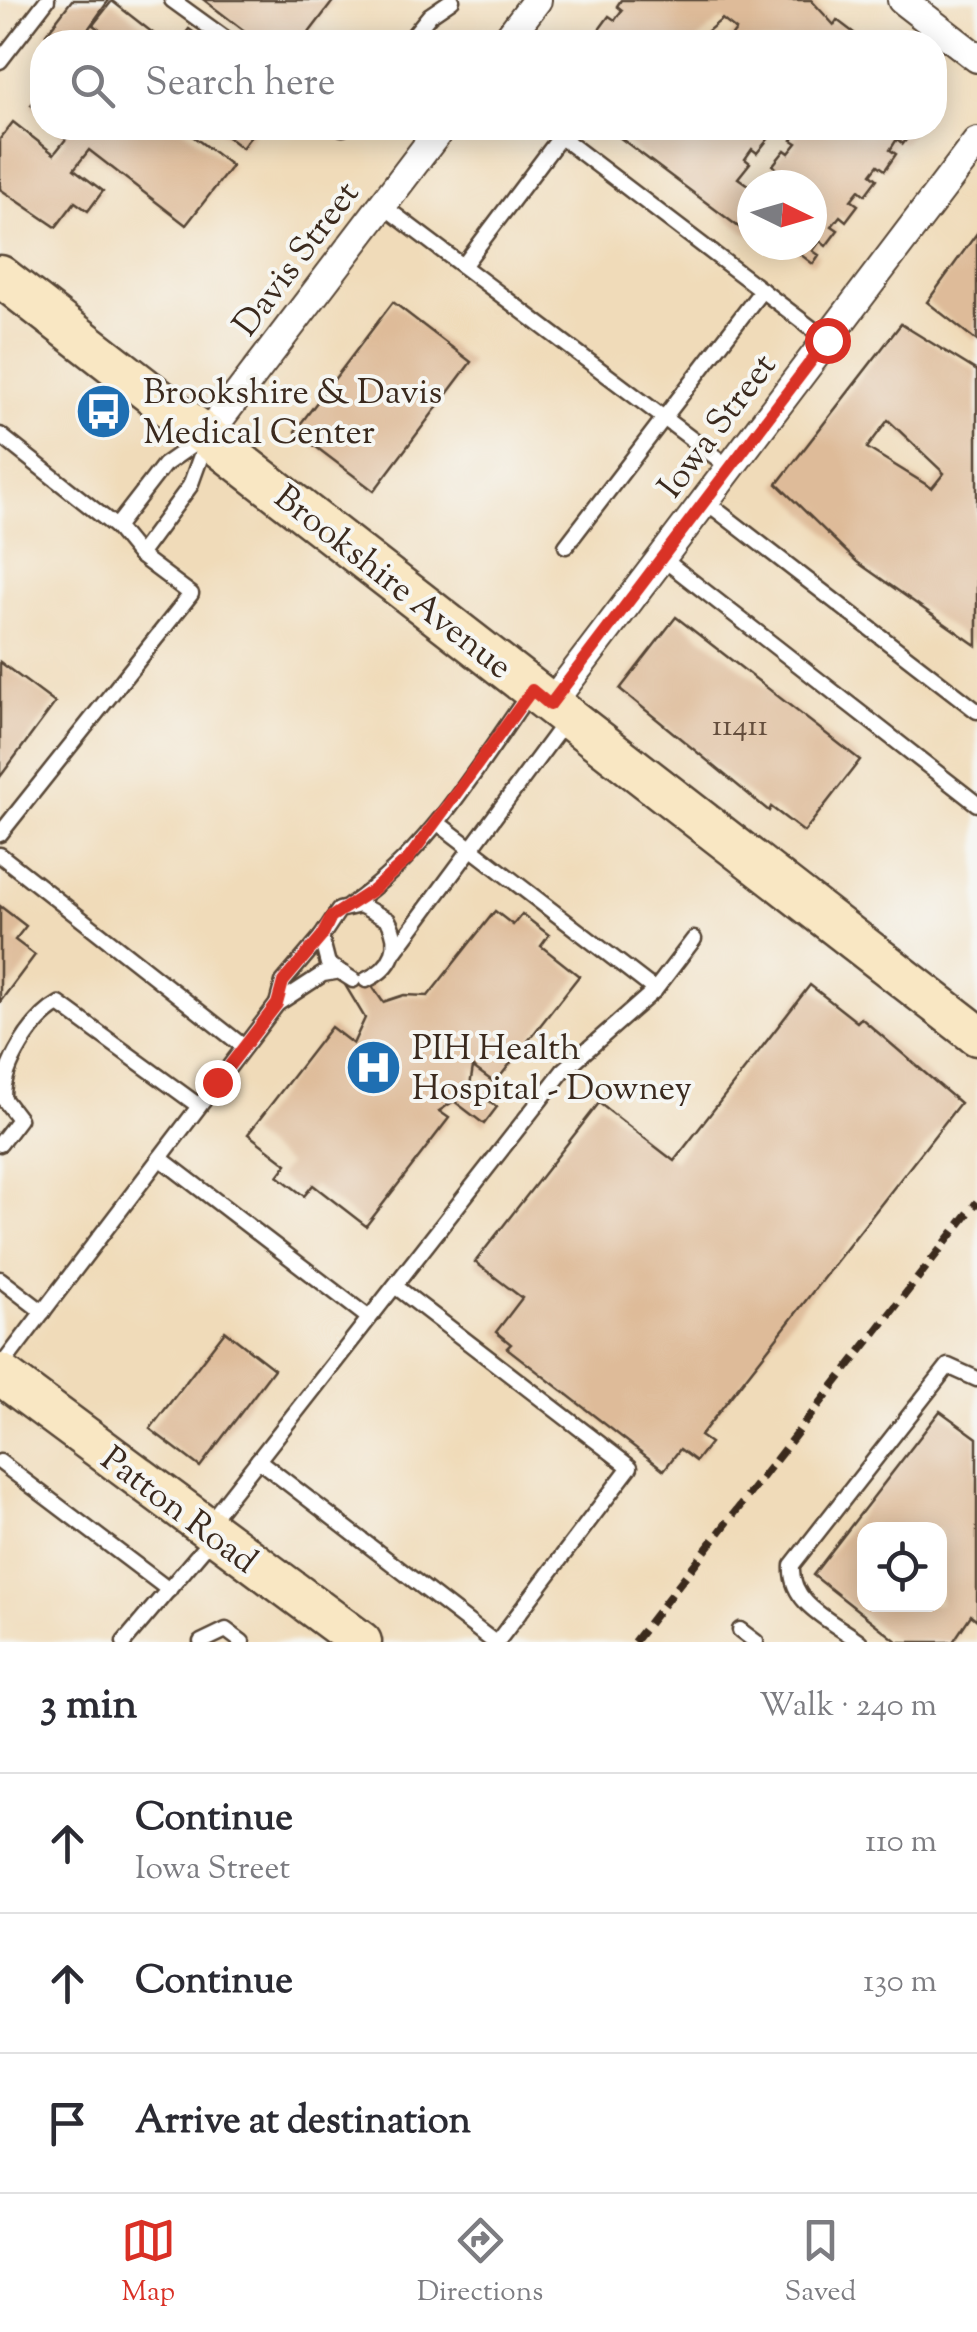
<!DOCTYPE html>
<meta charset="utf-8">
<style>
:root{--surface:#fff;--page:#f7f7f7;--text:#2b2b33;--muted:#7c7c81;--line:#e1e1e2;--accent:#d93025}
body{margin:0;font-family:"Sorts Mill Goudy",serif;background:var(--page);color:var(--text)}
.controls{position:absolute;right:30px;bottom:30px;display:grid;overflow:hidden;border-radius:20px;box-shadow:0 5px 25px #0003}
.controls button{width:90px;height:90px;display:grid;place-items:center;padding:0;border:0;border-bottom:2px solid var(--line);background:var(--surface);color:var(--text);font:50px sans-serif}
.compass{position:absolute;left:737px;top:170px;width:90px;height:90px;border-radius:50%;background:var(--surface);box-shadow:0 5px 25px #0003;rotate:95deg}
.stop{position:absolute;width:30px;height:30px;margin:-22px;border:8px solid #d93025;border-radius:50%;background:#fff}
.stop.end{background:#d93025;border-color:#fff;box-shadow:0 2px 10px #0008}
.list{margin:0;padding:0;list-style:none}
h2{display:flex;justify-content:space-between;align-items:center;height:130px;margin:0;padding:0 40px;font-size:42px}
h2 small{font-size:32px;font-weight:400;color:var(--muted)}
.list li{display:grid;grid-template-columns:65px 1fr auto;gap:30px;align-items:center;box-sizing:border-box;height:140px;padding:0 40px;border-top:2px solid var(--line)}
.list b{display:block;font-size:38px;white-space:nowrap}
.list p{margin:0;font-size:32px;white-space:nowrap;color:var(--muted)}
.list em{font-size:32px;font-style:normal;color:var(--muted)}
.icon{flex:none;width:55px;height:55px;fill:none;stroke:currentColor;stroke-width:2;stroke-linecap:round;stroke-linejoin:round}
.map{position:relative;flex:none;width:977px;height:1642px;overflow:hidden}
.search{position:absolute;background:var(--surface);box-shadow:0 5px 25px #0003;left:30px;right:30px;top:30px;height:110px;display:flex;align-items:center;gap:25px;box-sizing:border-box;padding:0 35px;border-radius:40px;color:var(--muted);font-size:38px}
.sheet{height:550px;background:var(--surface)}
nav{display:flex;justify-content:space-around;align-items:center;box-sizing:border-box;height:140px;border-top:2px solid var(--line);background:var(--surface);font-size:28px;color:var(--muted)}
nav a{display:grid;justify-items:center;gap:5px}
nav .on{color:var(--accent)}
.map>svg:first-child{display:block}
.building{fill:#debb99;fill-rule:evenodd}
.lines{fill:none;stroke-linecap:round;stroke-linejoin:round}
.lane-casing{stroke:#564535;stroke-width:19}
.street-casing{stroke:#564535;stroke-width:32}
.secondary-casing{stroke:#564535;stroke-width:45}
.lane{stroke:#fff;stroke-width:14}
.street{stroke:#fff;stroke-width:28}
.secondary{stroke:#f9e7c3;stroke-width:40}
.rail{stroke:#3b2a1e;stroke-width:8;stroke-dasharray:15 8;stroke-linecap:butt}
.route{stroke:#d93025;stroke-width:12}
.labels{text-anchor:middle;stroke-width:8;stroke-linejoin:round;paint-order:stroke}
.number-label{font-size:30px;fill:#644e3d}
.street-label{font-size:35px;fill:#3b2a1e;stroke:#f6f6f2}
.poi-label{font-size:35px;fill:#3b2a1e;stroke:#f6f6f2;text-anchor:start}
</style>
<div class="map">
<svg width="977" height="1642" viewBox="0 0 977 1642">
<rect width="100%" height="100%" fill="#f6f6f2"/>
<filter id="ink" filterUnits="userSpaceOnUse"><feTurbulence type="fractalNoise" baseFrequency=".01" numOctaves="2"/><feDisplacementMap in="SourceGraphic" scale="20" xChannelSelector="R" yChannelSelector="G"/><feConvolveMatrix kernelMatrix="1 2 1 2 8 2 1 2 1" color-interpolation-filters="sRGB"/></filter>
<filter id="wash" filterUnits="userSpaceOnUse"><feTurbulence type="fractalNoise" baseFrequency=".0048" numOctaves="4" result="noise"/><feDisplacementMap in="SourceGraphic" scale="40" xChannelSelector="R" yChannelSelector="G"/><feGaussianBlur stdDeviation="2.25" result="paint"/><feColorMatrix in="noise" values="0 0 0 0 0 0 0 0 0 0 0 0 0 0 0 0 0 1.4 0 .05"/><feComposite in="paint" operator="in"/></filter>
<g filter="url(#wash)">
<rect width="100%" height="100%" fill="#f0dbb9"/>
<g id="blocks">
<g class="building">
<path d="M72,0H109L79,42H57L46,34Z"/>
<path d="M204,0H334L302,42H259Z"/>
<path d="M621,0H811L834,25L837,20L854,33L850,38L856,42H727L736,30L722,19L695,42H597L603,35L598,31L609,16L615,20L622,10L617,6Z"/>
<path d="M112,1L158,37L154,42H116L93,25Z"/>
<path d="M189,29L207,42H179Z"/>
<path d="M42,90V114L31,105Z"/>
<path d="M13,122L54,154L66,139L56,131L59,128H182L232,166L186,225L89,150L74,169L103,191L88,211L75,202L56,227L0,189V139Z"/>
<path d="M216,128H257L242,148Z"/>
<path d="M607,128H769L764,134L769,138L757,153L752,149L745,159L750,163L738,178L752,188V237Z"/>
<path d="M802,128H915L903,144L897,139L890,150L896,154L885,170L878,165L871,174L877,179L865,195L859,190L851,200L858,205L846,221L840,216L832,226L838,230L826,246L820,241L813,251L819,255L813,264L788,245H812V185H758L777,169L773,165L785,150L789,153L797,143L792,140Z"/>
<path d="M977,233V341L927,302Z"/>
<path d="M393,302L471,362L374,491L295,431Z"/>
<path d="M901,324L977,371V646L857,562L777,484ZM888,420L944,473L932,488L867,448Z"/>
<path d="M676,617L860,760L804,832L771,807L769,811L620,689Z"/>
<path d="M0,662L55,703L0,777Z"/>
<path d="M0,906L26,926L15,940L35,955L0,1002Z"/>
<path d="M495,911L513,925L522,914L549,935L541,946L579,976L495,1083L473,1067L470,1086L497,1107L484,1124L454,1101L439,1111L449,1118L366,1226L313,1185L304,1196L278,1176L287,1164L248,1134L331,1027L353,1044L365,1018L345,985L363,973L383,1002L404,995L428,996Z"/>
<path d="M810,985L857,1022L861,1018L960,1103L700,1436L710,1443L696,1461L680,1449L664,1470L507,1348L511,1344L496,1332L522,1298L475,1262L599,1103L674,1161Z"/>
<path d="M225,1331L274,1369L200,1467L150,1429Z"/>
<path d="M940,1411L977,1438V1620L971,1615L953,1642H898L813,1575ZM864,1530H940V1604H864Z"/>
</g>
</g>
</g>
<g filter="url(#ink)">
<use href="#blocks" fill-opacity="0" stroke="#564535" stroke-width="2.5"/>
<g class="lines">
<defs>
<g id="lane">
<path d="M172,0L230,42"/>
<path d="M408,42L430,15L452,0"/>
<path d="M0,61L47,0"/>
<path d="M342,128H343"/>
<path d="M549,128L827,340"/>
<path d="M382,205L730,468"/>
<path d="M463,266L561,136"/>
<path d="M0,435L116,527L164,465L204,437"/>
<path d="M705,501L977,711"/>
<path d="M566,546L762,290"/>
<path d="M139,555L190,486L207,439"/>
<path d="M662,558L977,804"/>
<path d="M438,823L655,990"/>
<path d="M0,834L191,594L139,555L116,527"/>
<path d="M0,855L244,1047"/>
<path d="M349,906C429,851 476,769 531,691"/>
<path d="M395,951L567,719"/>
<path d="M353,980L328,964L321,937L339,910L360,905L388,920C402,945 393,968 366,980"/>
<path d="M277,1004L323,974L335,972"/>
<path d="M0,1144L19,1119L3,1098C2,1067 32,1019 59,1004L199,1106"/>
<path d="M160,1158L369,1318"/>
<path d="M0,1279L43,1312"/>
<path d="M395,1286L630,1467L497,1642"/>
<path d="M0,1368L277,1004L283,982L321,937"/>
<path d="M258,1460L494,1642"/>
<path d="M0,1462L169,1590"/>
<path d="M208,1524L563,1071L655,990L694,939"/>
<path d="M740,1630L756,1642"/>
<path d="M124,1642L214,1536"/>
<path d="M201,1642L226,1630L242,1642"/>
<path d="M860,1642C832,1621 789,1604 792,1565L948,1366L977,1379"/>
</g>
<g id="street">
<path d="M902,0L977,58"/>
<path d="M505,42L537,0"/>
<path d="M208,434L441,128"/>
<path d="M550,705L977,142"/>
</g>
<g id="secondary">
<path d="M0,276L977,1035"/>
<path d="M0,1374L361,1642"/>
</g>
</defs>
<use href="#lane" class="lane-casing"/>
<use href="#street" class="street-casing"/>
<use href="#secondary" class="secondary-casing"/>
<use href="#lane" class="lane"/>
<use href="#street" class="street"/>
<use href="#secondary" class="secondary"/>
<path class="rail" d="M634,1642L977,1202"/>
</g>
</g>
<g class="lines" filter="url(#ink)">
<path class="route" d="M217,1082L277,1004L283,982L322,936L331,917L373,890L409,858L532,690L550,705L827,340"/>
</g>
<defs>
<symbol id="bus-disc" viewBox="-11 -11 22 22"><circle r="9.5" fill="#1f6fb2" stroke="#f6f6f2"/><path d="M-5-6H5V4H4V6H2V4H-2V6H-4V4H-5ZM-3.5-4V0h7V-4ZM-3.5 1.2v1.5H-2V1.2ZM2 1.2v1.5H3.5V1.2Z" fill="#fff"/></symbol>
<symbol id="hospital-disc" viewBox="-11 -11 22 22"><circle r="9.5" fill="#1f6fb2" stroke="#f6f6f2"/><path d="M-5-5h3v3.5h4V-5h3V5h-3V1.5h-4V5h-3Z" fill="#fff"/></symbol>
</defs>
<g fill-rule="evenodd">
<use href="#bus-disc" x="72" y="380" width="63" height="63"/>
<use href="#hospital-disc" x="342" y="1036" width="63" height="63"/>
</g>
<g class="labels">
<g class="number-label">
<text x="740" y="735">11411</text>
</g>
<g class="street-label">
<text transform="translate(295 258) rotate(-53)" y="12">Davis Street</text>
<text transform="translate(716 425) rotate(-53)" y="12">Iowa Street</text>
<text transform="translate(394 581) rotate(38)" y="12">Brookshire Avenue</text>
<text transform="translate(180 1509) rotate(37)" y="12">Patton Road</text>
</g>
<g class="poi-label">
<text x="143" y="403">Brookshire &amp; Davis<tspan x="143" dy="40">Medical Center</tspan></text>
<text x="412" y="1059">PIH Health<tspan x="412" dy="40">Hospital - Downey</tspan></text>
</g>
</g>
</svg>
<div class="controls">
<button><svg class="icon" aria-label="locate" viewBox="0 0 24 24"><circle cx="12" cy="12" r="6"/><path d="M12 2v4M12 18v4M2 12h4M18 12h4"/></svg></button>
</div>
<svg class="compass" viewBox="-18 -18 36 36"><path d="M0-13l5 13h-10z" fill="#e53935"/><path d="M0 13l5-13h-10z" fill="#7c7c81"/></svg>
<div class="stop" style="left:827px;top:340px"></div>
<div class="stop end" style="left:217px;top:1082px"></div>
<div class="search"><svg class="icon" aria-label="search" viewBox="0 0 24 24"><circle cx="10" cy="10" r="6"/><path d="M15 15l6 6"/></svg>Search here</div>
</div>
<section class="sheet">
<h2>3 min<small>Walk · 240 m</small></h2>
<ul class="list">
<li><svg class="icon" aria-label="ahead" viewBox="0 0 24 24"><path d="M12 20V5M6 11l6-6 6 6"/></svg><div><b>Continue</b><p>Iowa Street</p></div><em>110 m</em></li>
<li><svg class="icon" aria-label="ahead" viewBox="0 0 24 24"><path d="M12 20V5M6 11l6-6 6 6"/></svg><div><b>Continue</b></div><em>130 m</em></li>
<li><svg class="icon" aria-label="arrive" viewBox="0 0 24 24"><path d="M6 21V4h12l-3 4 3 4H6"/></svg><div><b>Arrive at destination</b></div></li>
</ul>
</section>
<nav>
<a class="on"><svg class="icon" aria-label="map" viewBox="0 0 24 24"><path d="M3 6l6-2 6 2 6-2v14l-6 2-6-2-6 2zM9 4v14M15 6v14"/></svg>Map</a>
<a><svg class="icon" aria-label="directions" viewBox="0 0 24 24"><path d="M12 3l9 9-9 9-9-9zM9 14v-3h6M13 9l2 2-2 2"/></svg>Directions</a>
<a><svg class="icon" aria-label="saved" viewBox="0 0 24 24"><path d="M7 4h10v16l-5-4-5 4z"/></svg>Saved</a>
</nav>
